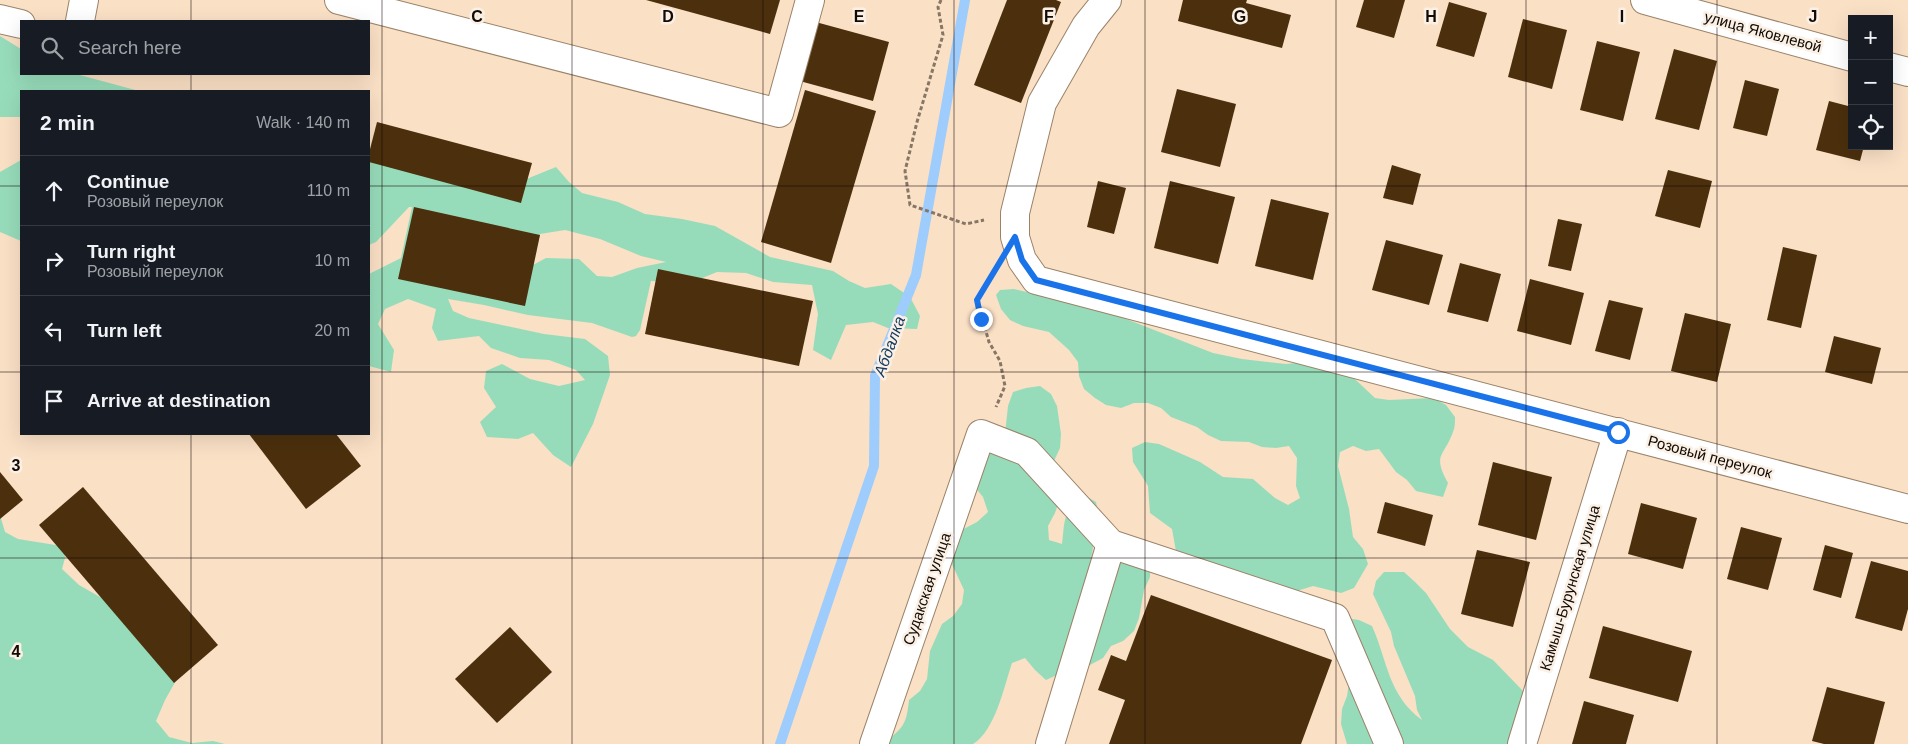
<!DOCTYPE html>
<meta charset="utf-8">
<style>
:root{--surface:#171b24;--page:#242831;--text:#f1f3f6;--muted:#9ea1a6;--line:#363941}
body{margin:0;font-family:Arial,sans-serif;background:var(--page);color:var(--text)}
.controls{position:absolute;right:15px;top:15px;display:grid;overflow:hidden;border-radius:0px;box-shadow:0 5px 20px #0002}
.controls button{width:45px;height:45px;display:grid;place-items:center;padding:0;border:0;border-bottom:1px solid var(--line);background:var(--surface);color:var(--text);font:25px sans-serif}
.stop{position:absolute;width:15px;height:15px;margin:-11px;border:4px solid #1a73e8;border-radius:50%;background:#fff}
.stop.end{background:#1a73e8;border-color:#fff;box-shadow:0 1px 5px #0008}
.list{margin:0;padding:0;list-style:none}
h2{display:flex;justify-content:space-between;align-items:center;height:65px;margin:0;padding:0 20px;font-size:21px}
h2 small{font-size:16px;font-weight:400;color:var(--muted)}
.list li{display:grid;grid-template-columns:32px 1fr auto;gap:15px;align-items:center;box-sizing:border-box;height:70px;padding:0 20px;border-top:1px solid var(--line)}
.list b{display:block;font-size:19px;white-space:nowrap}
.list p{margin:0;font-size:16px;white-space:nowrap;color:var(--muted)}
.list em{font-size:16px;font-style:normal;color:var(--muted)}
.icon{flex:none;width:28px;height:28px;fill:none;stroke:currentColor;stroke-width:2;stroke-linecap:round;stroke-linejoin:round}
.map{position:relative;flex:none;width:1908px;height:744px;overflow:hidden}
.search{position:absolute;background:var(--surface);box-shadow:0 5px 20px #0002;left:20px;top:20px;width:350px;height:55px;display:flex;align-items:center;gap:12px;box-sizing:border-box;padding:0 18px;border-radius:0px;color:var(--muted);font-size:19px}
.panel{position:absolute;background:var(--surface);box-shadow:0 5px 20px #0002;left:20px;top:90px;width:350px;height:345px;border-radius:0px}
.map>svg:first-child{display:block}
.green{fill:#97dcba;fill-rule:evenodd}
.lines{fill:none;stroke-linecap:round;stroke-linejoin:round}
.stream{stroke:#9eccfc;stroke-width:10}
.building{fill:#4c300d}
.minor-casing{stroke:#9a8369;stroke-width:30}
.path{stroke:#877665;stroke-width:3;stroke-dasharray:4 2.5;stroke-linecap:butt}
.minor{stroke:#fff;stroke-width:28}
.route{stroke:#1a73e8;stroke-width:6}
.grid{fill:none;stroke:#120a03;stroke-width:1;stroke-opacity:0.55}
.labels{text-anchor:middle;stroke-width:5;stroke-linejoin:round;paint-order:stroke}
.street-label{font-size:15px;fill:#120a03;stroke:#fbf0e5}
.water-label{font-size:16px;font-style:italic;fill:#11395f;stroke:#fbf0e5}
.grid-label{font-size:16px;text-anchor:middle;font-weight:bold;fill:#120a03;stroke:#fbf0e5;stroke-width:5;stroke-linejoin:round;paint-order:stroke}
</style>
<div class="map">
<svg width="1908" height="744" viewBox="0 0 1908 744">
<rect width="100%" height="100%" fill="#fae0c5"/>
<g class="green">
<path d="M0,36L21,49V74H76L139,91H21V117H0Z"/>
<path d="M369,158L524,180L556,167L569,182L582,193L618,202L645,214L682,219L715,226L770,257L833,271L849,281L865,288L891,284L910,297L920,316L917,329L888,328L873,322L846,325L831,360L813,350L818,314L812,285L773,282L746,273L717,272L690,283L651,281L640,330L636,336L632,337L592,323L528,315L484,305L448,299L453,311L469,318L544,334L585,339L608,356L610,375L593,424L571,467L553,455L533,433L518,439L487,437L480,422L496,407L484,388L486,371L502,364L530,379L559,386L585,380L576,370L549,360L520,358L491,348L479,336L438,341L432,328L436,309L408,299L385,309L378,324L394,350L391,372L369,366V274L401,258L412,207H409L376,242L369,245ZM565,230L600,239L641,256L666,262L637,268L612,277L597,276L579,259L546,258L533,265L540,234Z"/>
<path d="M21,160V241L0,232V172Z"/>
<path d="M1014,289L1103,310L1213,353L1242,359L1286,364L1329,360L1342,367L1375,398L1389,400L1433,398L1446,405L1455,417C1455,422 1455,428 1453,432C1444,457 1432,454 1448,483L1443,497L1416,491L1407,480L1396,472L1379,449L1366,451L1353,446L1340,452L1338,466L1349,509L1353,537L1363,549L1368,564L1354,588L1341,593L1313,586L1300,590L1289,598L1177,557L1172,529L1150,513L1148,486L1133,462L1132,448L1145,442L1159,444L1200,462L1223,477L1253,479L1275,498L1288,505L1300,498L1296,486L1297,458L1289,446L1276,448L1262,447L1249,442L1221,441L1208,435L1197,427L1171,417L1161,408L1148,403H1134L1121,408L1106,405L1095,398L1084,389L1079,376L1078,362L1069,350L1049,332L1023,326L1010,320L1001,309L996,295L1000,290Z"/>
<path d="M1040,386L1051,394L1057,406L1061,434L1060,448L1054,461L1064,487L1055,513L1048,526L1049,540L1062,544C1065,518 1063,511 1084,495L1096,502L1099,516L1090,564L1059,674L1046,680L1035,670L1025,658L1012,663C1004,687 995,731 973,744H883C903,727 906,727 909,700L920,691L927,679L930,651L942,624L953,616L962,604L964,590L951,562L954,534L977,522L988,512L983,497L974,486L973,470L1005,434L1008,406L1013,392L1026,388Z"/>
<path d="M0,515L5,532L18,539L68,547L62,569L79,585L107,601L182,670L165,700L156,721L169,737L192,743L213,741L225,744H0Z"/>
<path d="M1100,559L1150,564V577L1144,590L1139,618L1134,631L1123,641L1111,646L1103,658L1090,665L1080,654Z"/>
<path d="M1384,572H1404L1415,582L1426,593L1450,629L1468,647L1493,660L1524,692L1530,744H1347L1341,724L1342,709L1347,696L1349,682L1345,618L1359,620L1372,626C1388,662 1388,695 1422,720L1417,710L1415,696L1394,646L1391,632L1373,594L1376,581Z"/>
</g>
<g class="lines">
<path class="stream" d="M780,744L874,466L875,376L916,275L965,0"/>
</g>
<g class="building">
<path d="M646,0H780L770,34Z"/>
<path d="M1007,0H1056L1061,2L1021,103L974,85Z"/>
<path d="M1183,0H1247L1246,3L1291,15L1282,48L1178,21Z"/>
<path d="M1364,0H1405L1394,38L1356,27Z"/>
<path d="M1449,2L1487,13L1474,57L1436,46Z"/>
<path d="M1523,19L1567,30L1552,89L1508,77Z"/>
<path d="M812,21L889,42L873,101L796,80Z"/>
<path d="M1597,41L1640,52L1623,121L1580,110Z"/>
<path d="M1674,49L1717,61L1699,130L1655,119Z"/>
<path d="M1745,80L1779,89L1767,136L1733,128Z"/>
<path d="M1177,89L1236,104L1220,167L1161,152Z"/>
<path d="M805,90L876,111L831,263L761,242Z"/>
<path d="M1829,101L1852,107V146H1864L1860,161L1816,150Z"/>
<path d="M377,122L532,163L521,203L369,162V153Z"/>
<path d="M1392,165L1421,174L1413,205L1383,198Z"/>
<path d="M1668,170L1712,181L1700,228L1655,216Z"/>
<path d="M1098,181L1126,188L1114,234L1087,227Z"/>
<path d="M1170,181L1235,197L1218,264L1154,248Z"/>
<path d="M1271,199L1329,213L1313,280L1255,266Z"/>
<path d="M414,207L540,235L525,306L398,279Z"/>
<path d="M1558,219L1582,224L1571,271L1548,266Z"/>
<path d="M1386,240L1443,255L1429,305L1372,290Z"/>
<path d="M1783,247L1817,255L1801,328L1767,320Z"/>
<path d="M1460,263L1501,274L1488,322L1447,312Z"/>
<path d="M658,269L813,301L799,366L645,334Z"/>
<path d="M1530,279L1584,293L1571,345L1517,331Z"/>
<path d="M1609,300L1643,308L1630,360L1595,351Z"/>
<path d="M1685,313L1731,324L1717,382L1671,371Z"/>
<path d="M1834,336L1881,348L1872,384L1825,372Z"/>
<path d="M249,434H336L361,466L306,509Z"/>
<path d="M1493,462L1552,477L1536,540L1478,525Z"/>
<path d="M0,472L23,500L0,519Z"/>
<path d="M83,487L218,645L174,683L39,525Z"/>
<path d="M1385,502L1433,515L1425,546L1377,533Z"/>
<path d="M1641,503L1697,518L1683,569L1628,554Z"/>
<path d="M1741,527L1782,538L1768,590L1727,579Z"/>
<path d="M1825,545L1853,553L1841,598L1813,590Z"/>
<path d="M1477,550L1530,562L1513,627L1461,614Z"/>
<path d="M1871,561L1908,571V609L1902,631L1855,618Z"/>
<path d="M1151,595L1332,660L1301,744H1109L1125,700L1098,690L1111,655L1126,661Z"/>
<path d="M1603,626L1692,651L1678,702L1589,678Z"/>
<path d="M510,627L552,672L497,723L455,679Z"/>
<path d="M1827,687L1885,702L1874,744H1824L1812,741Z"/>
<path d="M1584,701L1634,715L1626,744H1572Z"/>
</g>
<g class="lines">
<defs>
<g id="minor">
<path d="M339,0L779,113L810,0"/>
<path d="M1107,0L1086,26L1042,103L1015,213V237L1022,260L1036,280L1908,509"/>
<path d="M1645,0L1852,57"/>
<path d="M0,19L21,24"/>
<path d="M80,21L84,0"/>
<path d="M1889,67L1908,72"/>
<path d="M874,744L981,434L1027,452L1111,544L1335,618L1389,744"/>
<path d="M1050,744L1111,544"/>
<path d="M1522,744L1618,432"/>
</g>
</defs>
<use href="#minor" class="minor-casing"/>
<g class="path">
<path d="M941,0L938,7L943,35L917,122L905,171L910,205L966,224L984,220"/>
<path d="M993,274L977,300L989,342L1000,361L1005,386L996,407"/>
</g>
<use href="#minor" class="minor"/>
</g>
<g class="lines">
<path class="route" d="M981,319L977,300L1015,237L1022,260L1036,280L1618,432"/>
</g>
<path class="grid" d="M191,0V21M382,0V744M572,0V744M763,0V744M954,0V744M1145,0V744M1336,0V744M1526,0V744M1717,0V744M191,74V91M0,186H21M369,186H1908M0,372H21M369,372H1908M191,434V744M0,558H1908"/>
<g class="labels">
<g class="street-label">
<text transform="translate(1763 32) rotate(15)" y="5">улица Яковлевой</text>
<text transform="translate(1710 457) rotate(15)" y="5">Розовый переулок</text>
<text transform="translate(1570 588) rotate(-73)" y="5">Камыш-Бурунская улица</text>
<text transform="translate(927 589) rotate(-71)" y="5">Судакская улица</text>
</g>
<g class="water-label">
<text transform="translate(889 346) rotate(-70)" y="6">Абдалка</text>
</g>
</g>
<g class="grid-label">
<text x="477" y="22">C</text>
<text x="668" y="22">D</text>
<text x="859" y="22">E</text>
<text x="1049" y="22">F</text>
<text x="1240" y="22">G</text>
<text x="1431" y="22">H</text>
<text x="1622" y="22">I</text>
<text x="1813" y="22">J</text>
<text x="16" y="471">3</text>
<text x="16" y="657">4</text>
</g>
</svg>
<div class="controls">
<button>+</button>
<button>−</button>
<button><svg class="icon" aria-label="locate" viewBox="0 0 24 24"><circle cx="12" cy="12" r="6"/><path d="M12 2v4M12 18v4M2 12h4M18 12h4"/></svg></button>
</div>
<div class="stop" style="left:1618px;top:432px"></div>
<div class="stop end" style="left:981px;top:319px"></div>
<div class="search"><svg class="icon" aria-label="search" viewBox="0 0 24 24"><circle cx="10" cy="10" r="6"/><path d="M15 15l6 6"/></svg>Search here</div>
<section class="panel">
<h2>2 min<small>Walk · 140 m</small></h2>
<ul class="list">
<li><svg class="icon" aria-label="ahead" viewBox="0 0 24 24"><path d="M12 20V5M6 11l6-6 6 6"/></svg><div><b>Continue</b><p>Розовый переулок</p></div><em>110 m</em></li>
<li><svg class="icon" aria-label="right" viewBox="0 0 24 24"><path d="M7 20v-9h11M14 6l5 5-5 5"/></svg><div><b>Turn right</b><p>Розовый переулок</p></div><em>10 m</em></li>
<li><svg class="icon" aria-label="left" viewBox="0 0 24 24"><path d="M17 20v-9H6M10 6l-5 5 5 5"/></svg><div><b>Turn left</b></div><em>20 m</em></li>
<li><svg class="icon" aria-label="arrive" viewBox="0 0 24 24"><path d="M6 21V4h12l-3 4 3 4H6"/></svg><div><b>Arrive at destination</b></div></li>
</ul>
</section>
</div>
